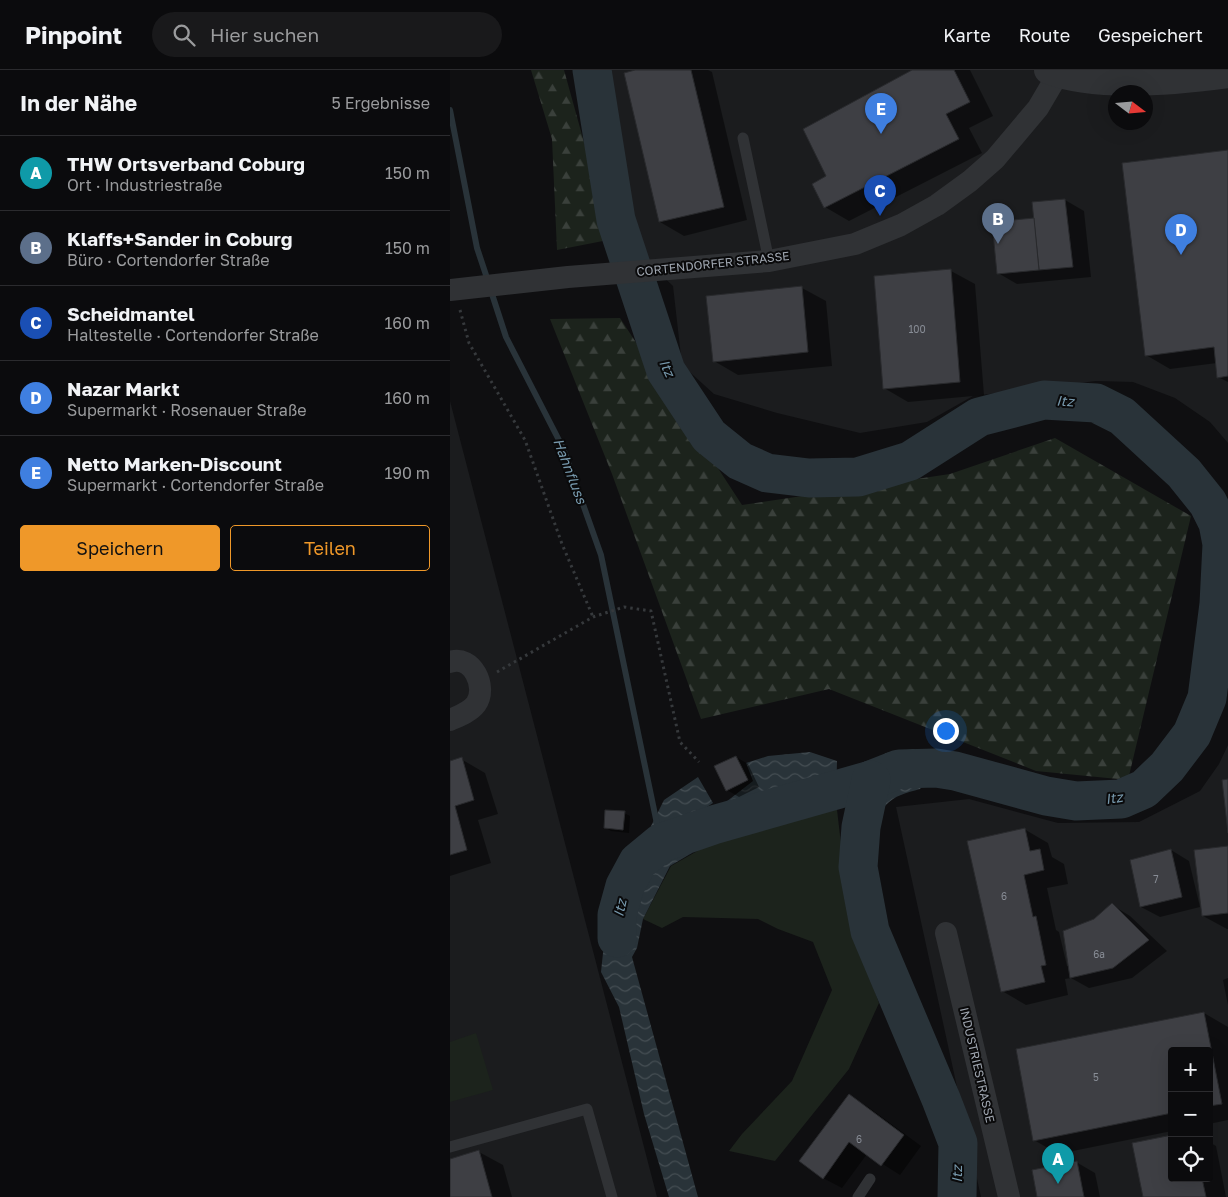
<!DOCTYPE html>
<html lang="de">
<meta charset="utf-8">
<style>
:root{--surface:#0b0b0d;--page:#19191b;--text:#f1f3f6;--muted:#9a9b9d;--line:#2b2b2e;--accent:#ef9829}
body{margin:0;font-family:"Golos Text",sans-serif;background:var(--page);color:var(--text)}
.controls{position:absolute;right:15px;bottom:15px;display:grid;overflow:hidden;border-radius:5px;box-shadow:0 5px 20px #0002}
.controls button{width:45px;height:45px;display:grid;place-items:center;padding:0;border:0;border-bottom:1px solid var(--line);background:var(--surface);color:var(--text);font:25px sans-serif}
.compass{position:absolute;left:658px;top:15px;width:45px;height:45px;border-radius:50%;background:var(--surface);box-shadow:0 5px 20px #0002;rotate:106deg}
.you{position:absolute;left:495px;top:660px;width:18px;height:18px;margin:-12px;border:4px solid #fff;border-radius:50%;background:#1a73e8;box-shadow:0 0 0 8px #1a73e833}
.badge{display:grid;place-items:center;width:32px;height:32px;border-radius:50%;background:var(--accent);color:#fff;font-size:16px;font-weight:700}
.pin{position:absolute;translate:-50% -41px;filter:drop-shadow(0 1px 2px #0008)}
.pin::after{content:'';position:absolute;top:26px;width:18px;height:15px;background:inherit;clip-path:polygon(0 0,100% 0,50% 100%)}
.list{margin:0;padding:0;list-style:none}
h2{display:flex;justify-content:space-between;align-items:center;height:65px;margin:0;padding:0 20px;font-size:21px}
h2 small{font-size:16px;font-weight:400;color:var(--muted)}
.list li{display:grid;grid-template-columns:32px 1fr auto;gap:15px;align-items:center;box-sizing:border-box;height:75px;padding:0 20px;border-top:1px solid var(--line)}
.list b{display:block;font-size:19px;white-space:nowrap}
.list p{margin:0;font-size:16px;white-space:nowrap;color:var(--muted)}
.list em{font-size:16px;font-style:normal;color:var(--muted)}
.actions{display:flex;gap:10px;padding:15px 20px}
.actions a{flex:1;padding:11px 0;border:1px solid var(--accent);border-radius:5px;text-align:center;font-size:18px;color:var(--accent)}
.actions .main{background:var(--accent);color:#111}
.icon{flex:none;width:28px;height:28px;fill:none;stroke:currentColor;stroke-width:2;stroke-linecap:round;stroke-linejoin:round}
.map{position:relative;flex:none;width:778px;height:1127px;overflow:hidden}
header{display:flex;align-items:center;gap:30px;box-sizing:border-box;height:70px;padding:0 25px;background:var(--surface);border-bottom:1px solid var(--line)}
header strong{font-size:24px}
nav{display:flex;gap:28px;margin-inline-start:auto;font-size:18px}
.search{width:350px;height:45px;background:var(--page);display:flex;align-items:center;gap:12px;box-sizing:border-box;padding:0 18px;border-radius:28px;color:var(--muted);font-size:19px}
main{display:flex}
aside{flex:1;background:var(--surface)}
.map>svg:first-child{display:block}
.built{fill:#1b1c1e;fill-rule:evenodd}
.grass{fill:#1c231c}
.forest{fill:url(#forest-firs)}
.water{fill:url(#water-waves)}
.shadow{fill:#0007}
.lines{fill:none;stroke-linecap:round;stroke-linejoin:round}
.stream{stroke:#293339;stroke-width:6}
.river{stroke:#293339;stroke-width:39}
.building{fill:#3e3f44;stroke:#292a2d}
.path{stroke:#36393c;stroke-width:3;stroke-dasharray:2.5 4;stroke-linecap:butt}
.service{stroke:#303235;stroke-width:11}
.minor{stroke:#303235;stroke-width:22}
.tertiary{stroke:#303235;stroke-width:28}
.labels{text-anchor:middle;stroke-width:4;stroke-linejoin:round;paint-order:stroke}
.number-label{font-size:10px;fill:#888d96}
.street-label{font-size:12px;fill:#a0a7b1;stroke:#0a0a0b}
.water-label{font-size:14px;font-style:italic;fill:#7799ad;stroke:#0a0a0b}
</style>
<header>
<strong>Pinpoint</strong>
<div class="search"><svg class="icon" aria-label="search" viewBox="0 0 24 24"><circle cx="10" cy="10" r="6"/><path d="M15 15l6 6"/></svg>Hier suchen</div>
<nav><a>Karte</a><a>Route</a><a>Gespeichert</a></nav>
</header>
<main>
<aside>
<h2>In der Nähe<small>5 Ergebnisse</small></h2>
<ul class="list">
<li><span class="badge" style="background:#0f9aa8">A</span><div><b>THW Ortsverband Coburg</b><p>Ort · Industriestraße</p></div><em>150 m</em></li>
<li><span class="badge" style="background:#5c6f8a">B</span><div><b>Klaffs+Sander in Coburg</b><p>Büro · Cortendorfer Straße</p></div><em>150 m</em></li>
<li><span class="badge" style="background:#1a4fb4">C</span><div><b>Scheidmantel</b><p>Haltestelle · Cortendorfer Straße</p></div><em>160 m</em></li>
<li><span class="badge" style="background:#3f7fe0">D</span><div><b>Nazar Markt</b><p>Supermarkt · Rosenauer Straße</p></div><em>160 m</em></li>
<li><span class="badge" style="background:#3f7fe0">E</span><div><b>Netto Marken-Discount</b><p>Supermarkt · Cortendorfer Straße</p></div><em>190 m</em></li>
</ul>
<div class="actions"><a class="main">Speichern</a><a>Teilen</a></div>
</aside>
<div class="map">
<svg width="778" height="1127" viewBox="0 0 778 1127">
<defs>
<pattern id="forest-firs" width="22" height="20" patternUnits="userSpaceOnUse" patternTransform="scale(1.25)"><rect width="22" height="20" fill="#1c231c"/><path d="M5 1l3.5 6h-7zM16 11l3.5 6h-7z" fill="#3a403b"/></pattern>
<pattern id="water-waves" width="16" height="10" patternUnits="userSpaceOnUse" patternTransform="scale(1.25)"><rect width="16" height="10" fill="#293339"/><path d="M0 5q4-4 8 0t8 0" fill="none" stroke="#454e53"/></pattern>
</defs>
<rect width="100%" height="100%" fill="#0f0f11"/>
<g class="built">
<path d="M127,0H778V373L760,352L725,328L683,312L646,311L523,326L477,352L410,363L327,343L264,324L232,295L223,216L176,171ZM666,22H696V52H666Z"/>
<path d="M0,331L207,1127H0Z"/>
<path d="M778,675V908L773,910L778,935V1127H531L446,737L519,729L608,753L689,752L750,721L769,694ZM722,981H759V1108H722Z"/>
</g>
<g class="grass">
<path d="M386,731L400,851L429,933L399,999L325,1091L279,1081L292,1064L342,1011L382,920L363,872L328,859L308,849L233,847L212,858L193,849L221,796L272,767Z"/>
<path d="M26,963L43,1020L0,1032V972Z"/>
</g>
<g class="forest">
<path d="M81,0H114L145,112L158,170L107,180L102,69Z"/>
<path d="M170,248L292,435L500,404L605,368L741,446L678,710L586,701L379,619L251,649L162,404L100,249Z"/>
</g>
<g class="water">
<path d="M464,679L492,689L470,719C456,723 445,725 435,736L407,721L416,697L436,683Z"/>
<path d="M360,682L387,691L386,731L272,767L263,742L303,711L296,693L318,686Z"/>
<path d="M248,707L263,733L237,750L242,783L220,796L193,849L187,878L182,887L248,1127H219L194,1044L169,937L151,902L153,883L164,841L202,754L214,730Z"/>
</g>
<g class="shadow">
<path d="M190,0H258L262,2L297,150L234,166L210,152Z"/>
<path d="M466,0H520L543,46L519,58L532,83L399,151L375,137L378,107Z"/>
<path d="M778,82V312L768,307L767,293L720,299L696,285Z"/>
<path d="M615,130L634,141L641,207L567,214L548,203L586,149Z"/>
<path d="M501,201L525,214L534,325L458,332L434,318Z"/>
<path d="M352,218L376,231L382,296L288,305L264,291Z"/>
<path d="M286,687L298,694L309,717L289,727L277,720Z"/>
<path d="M11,689L35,703L48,744L28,750L41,793L0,806V691Z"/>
<path d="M174,743L180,746L179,763L161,761L155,757Z"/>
<path d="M574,759L598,773L602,787L614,794L618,814L597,818L606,860L609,862L617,896H619L662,835L680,846L717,881L682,908L639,918L621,908L615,909L618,925L576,935L552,921Z"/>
<path d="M778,777V859H777L753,846Z"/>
<path d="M721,780L739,791L750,837L710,847L691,837Z"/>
<path d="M754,943L778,957V1050L759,1054V981H722V1061L608,1084L584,1070Z"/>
<path d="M399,1026L418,1037L471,1076L450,1105L417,1084L392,1118L373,1108Z"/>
<path d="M759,1072L766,1076L776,1127H694L722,1108H759Z"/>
<path d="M29,1082L53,1095L62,1127H0V1090Z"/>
<path d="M626,1092L645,1103L650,1127H589Z"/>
</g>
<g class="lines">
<g class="stream">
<path d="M0,40L27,178L38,211"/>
<path d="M41,221L56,267L113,378L151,485L207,754"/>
</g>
<g class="river">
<path d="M142,0L166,150L216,301L259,366L290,391L317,403L359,408L408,407L460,391L529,347L594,330L646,333L672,346L734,403L758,433L768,453L772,474L769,534L757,628L742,664L717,697L694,719L671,729L626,731L596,726L505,701L486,698L449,699L421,710L263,755L211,773L188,792L175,816L167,845V868"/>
<path d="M421,710L411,757L408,797L420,861L491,1029L508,1073L507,1127"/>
</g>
</g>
<g class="building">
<path d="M185,0H241L274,137L209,152L174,3Z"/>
<path d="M462,0H504L520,32L496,44L509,69L374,138L362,114L376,106L353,59Z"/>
<path d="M778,80V306L767,308L764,277L695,286L672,93Z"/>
<path d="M615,129L623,197L589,200L582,132Z"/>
<path d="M584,148L589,200L547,204L542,152Z"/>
<path d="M501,199L510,312L433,319L424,206Z"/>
<path d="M352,216L358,282L263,292L256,226Z"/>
<path d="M286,686L298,710L276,721L264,696Z"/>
<path d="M12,687L24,730L5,736L17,780L0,785V691Z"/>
<path d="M778,709V763L772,710Z"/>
<path d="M155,740L175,741L173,760L154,758Z"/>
<path d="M575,758L580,781L590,779L594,800L574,805L583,847L586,846L596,895L591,896L595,912L551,922L517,771Z"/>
<path d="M778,776V843L752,846L744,780Z"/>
<path d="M721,779L732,827L690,837L680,790Z"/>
<path d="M662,833L699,870L663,898L620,908L613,861L644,849Z"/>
<path d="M754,942L772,1034L759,1036V981H722V1043L583,1071L566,979Z"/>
<path d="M399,1024L454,1065L431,1096L399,1072L373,1109L349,1091Z"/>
<path d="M722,1065V1108H752L756,1127H693L682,1073Z"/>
<path d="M29,1080L42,1127H0V1089Z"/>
<path d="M627,1091L634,1127H587L582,1100Z"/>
</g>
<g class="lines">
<g class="path">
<path d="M10,240L19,273L75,370L112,474L143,547"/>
<path d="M47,602L143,547L174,537L201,541L230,672L249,692"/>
</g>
<g class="service">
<path d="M293,68L319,191"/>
<path d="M0,1077L137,1039L162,1127"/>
<path d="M408,1127L420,1109"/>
</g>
<g class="minor">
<path d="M0,220L118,207L319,191L405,174L451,155L487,135L520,111L545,89L588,38L608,4"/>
<path d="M0,592C22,584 38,617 26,634C20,642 9,646 0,650"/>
<path d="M496,863L559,1127"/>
</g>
<path class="tertiary" d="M598,0C646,19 727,11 778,4"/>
</g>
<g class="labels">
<g class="number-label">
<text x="467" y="263">100</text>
<text x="706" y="813">7</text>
<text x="554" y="830">6</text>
<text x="649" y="888">6a</text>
<text x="646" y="1011">5</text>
<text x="409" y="1073">6</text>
</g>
<g class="street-label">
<text transform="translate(263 194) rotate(-6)" y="4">CORTENDORFER STRASSE</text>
<text transform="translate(527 995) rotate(77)" y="4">INDUSTRIESTRASSE</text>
</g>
<g class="water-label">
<text transform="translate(217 298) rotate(65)" y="5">Itz</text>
<text transform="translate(615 331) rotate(4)" y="5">Itz</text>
<text transform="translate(120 401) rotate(69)" y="5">Hahnfluss</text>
<text transform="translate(664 728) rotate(-9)" y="5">Itz</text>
<text transform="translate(170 838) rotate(-78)" y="5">Itz</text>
<text transform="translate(507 1104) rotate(-90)" y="5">Itz</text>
</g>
</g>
</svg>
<div class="controls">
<button>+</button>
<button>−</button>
<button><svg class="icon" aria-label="locate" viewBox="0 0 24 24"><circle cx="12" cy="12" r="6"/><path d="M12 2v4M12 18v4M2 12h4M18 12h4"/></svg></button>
</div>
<svg class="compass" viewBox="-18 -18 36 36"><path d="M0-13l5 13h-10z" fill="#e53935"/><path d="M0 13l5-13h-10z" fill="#9a9b9d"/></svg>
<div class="you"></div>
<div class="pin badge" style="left:608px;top:1114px;background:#0f9aa8">A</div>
<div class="pin badge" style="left:548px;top:174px;background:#5c6f8a">B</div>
<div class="pin badge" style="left:430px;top:146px;background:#1a4fb4">C</div>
<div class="pin badge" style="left:731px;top:185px;background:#3f7fe0">D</div>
<div class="pin badge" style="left:431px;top:64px;background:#3f7fe0">E</div>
</div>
</main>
